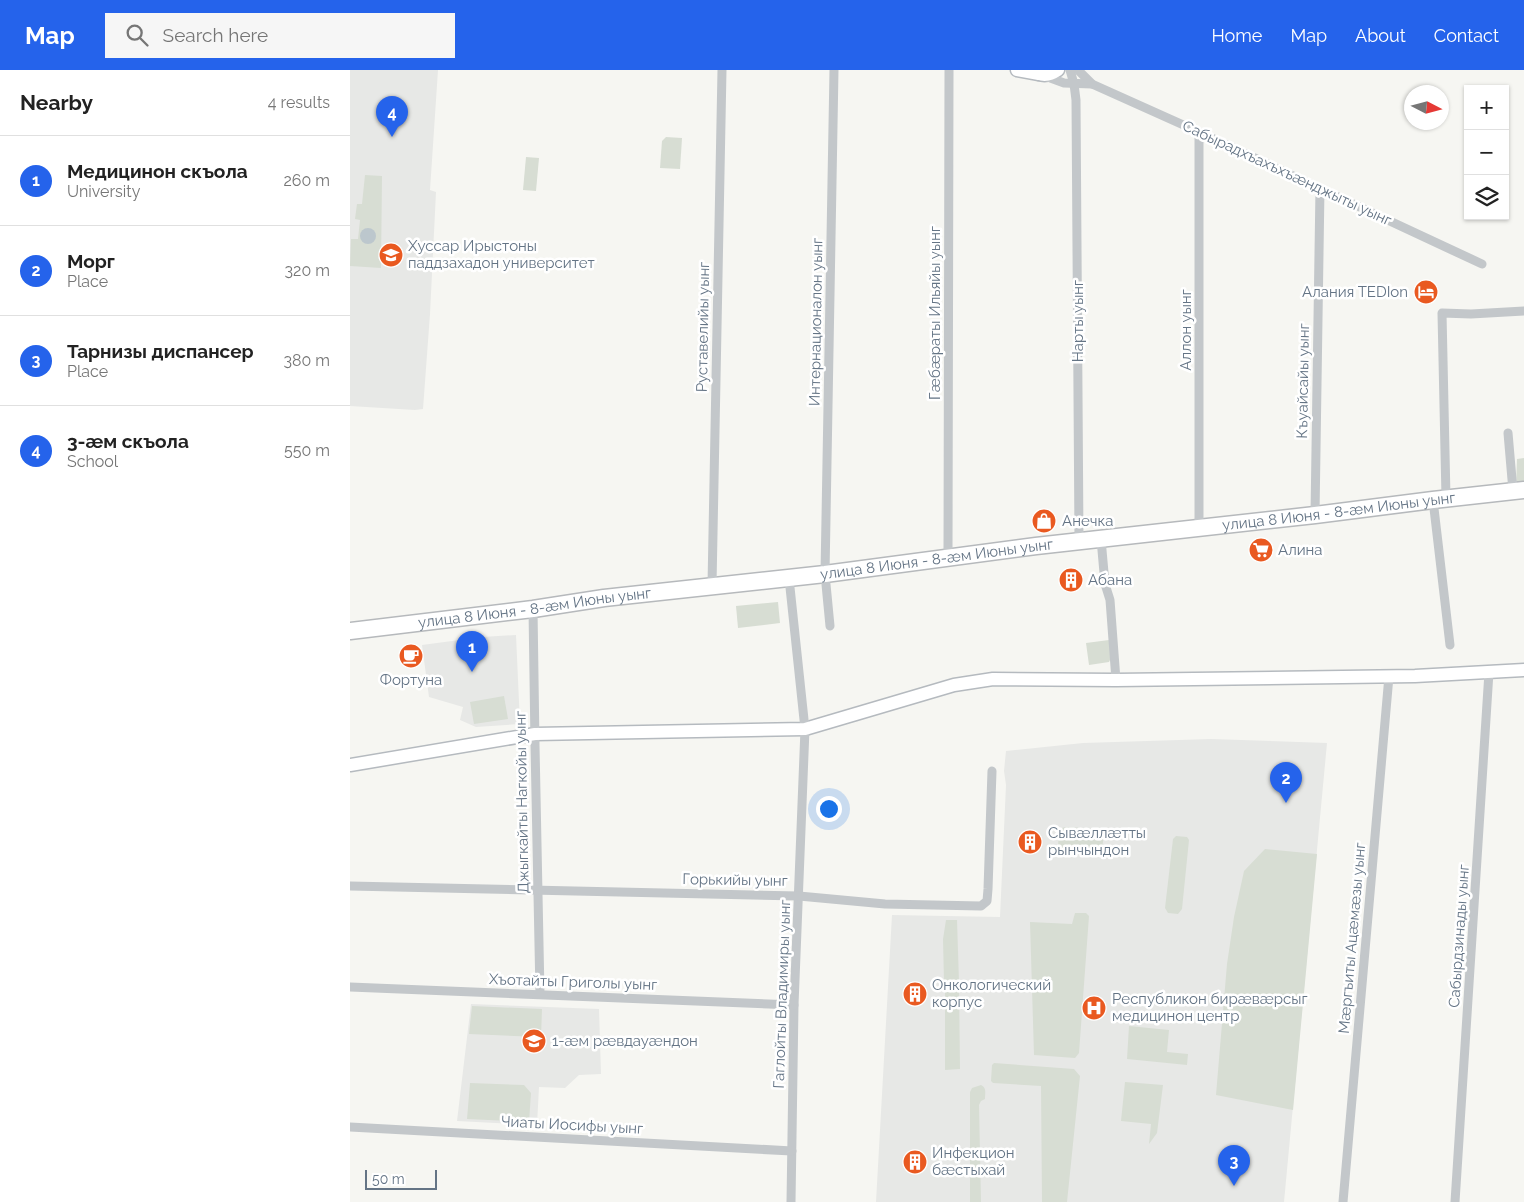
<!DOCTYPE html>
<meta charset="utf-8">
<style>
:root{--surface:#fff;--page:#f6f6f6;--text:#222;--muted:#767676;--line:#e0e0e0;--accent:#2563eb}
body{margin:0;font-family:Raleway,sans-serif;background:var(--page);color:var(--text)}
.controls{position:absolute;right:15px;top:15px;display:grid;overflow:hidden;border-radius:0px;box-shadow:0 1px 4px #0004}
.controls button{width:45px;height:45px;display:grid;place-items:center;padding:0;border:0;border-bottom:1px solid var(--line);background:var(--surface);color:var(--text);font:25px sans-serif}
.compass{position:absolute;left:1054px;top:15px;width:45px;height:45px;border-radius:50%;background:var(--surface);box-shadow:0 1px 4px #0004;rotate:96deg}
.scale{position:absolute;left:15px;bottom:12px;width:72px;box-sizing:border-box;padding-left:5px;border:2px solid #647485;border-top:0;font-size:14px;line-height:18px;white-space:nowrap;color:#647485;-webkit-text-stroke:4px #fff;paint-order:stroke}
.you{position:absolute;left:478px;top:738px;width:18px;height:18px;margin:-12px;border:4px solid #fff;border-radius:50%;background:#1a73e8;box-shadow:0 0 0 8px #1a73e833}
.badge{display:grid;place-items:center;width:32px;height:32px;border-radius:50%;background:var(--accent);color:#fff;font-size:16px;font-weight:700}
.pin{position:absolute;translate:-50% -41px;filter:drop-shadow(0 1px 2px #0008)}
.pin::after{content:'';position:absolute;top:26px;width:18px;height:15px;background:inherit;clip-path:polygon(0 0,100% 0,50% 100%)}
.list{margin:0;padding:0;list-style:none}
h2{display:flex;justify-content:space-between;align-items:center;height:65px;margin:0;padding:0 20px;font-size:21px}
h2 small{font-size:16px;font-weight:400;color:var(--muted)}
.list li{display:grid;grid-template-columns:32px 1fr auto;gap:15px;align-items:center;box-sizing:border-box;height:90px;padding:0 20px;border-top:1px solid var(--line)}
.list b{display:block;font-size:19px;white-space:nowrap}
.list p{margin:0;font-size:16px;white-space:nowrap;color:var(--muted)}
.list em{font-size:16px;font-style:normal;color:var(--muted)}
.icon{flex:none;width:28px;height:28px;fill:none;stroke:currentColor;stroke-width:2;stroke-linecap:round;stroke-linejoin:round}
.map{position:relative;flex:none;width:1174px;height:1132px;overflow:hidden}
header{display:flex;align-items:center;gap:30px;box-sizing:border-box;height:70px;padding:0 25px;background:var(--accent);color:#fff}
header strong{font-size:24px}
nav{display:flex;gap:28px;margin-inline-start:auto;font-size:18px}
.search{width:350px;height:45px;background:var(--page);display:flex;align-items:center;gap:12px;box-sizing:border-box;padding:0 18px;border-radius:0px;color:var(--muted);font-size:19px}
main{display:flex}
aside{flex:1;background:var(--surface)}
.map>svg:first-child{display:block}
.built{fill:#e7e8e6}
.green{fill:#d7ddd3}
.water{fill:#bcc7cd}
.lines{fill:none;stroke-linecap:round;stroke-linejoin:round}
.secondary-casing{stroke:#b5babf;stroke-width:15}
.highway-casing{stroke:#b6b9bc;stroke-width:19}
.street{stroke:#c3c7ca;stroke-width:9}
.secondary{stroke:#fff;stroke-width:12}
.highway{stroke:#fff;stroke-width:16}
.labels{text-anchor:middle;stroke-width:5;stroke-linejoin:round;paint-order:stroke}
.street-label{font-size:15px;fill:#647485;stroke:#fff}
.poi-label{font-size:15px;fill:#647485;stroke:#fff;text-anchor:start}
</style>
<header>
<strong>Map</strong>
<div class="search"><svg class="icon" aria-label="search" viewBox="0 0 24 24"><circle cx="10" cy="10" r="6"/><path d="M15 15l6 6"/></svg>Search here</div>
<nav><a>Home</a><a>Map</a><a>About</a><a>Contact</a></nav>
</header>
<main>
<aside>
<h2>Nearby<small>4 results</small></h2>
<ul class="list">
<li><span class="badge">1</span><div><b>Медицинон скъола</b><p>University</p></div><em>260 m</em></li>
<li><span class="badge">2</span><div><b>Морг</b><p>Place</p></div><em>320 m</em></li>
<li><span class="badge">3</span><div><b>Тарнизы диспансер</b><p>Place</p></div><em>380 m</em></li>
<li><span class="badge">4</span><div><b>3-æм скъола</b><p>School</p></div><em>550 m</em></li>
</ul>
</aside>
<div class="map">
<svg width="1174" height="1132" viewBox="0 0 1174 1132">
<rect width="100%" height="100%" fill="#f6f6f2"/>
<g class="built">
<path d="M0,0H88L80,120L86,122L80,244L73,339L65,340L0,336Z"/>
<path d="M166,565L170,654L126,657L110,650L113,637L79,627L72,575L132,567Z"/>
<path d="M861,669L977,673L934,1132H526L542,845L650,847L656,715L654,701L656,681L733,673Z"/>
<path d="M121,934L249,939L251,1004L229,1005L215,1018L189,1017L187,1055L107,1051Z"/>
</g>
<g class="green">
<path d="M316,67L332,68L330,99L310,98L312,71Z"/>
<path d="M176,87L189,88L186,121L173,120Z"/>
<path d="M15,105L32,106L31,198L0,196L1,169H8L10,150L5,149L7,134H12Z"/>
<path d="M1174,388V415L1166,416L1167,389Z"/>
<path d="M428,532L430,553L388,558L386,536Z"/>
<path d="M759,570L761,588L759,592L739,595L736,573Z"/>
<path d="M154,626L158,649L124,654L120,632Z"/>
<path d="M716,757L748,759C756,762 753,772 752,779L746,783L714,782L708,776L709,761L712,758Z"/>
<path d="M826,766L837,767L839,770L832,839L828,844L818,843L815,838L823,769Z"/>
<path d="M915,779L967,784L943,1040L866,1025L877,894L884,847L894,801Z"/>
<path d="M725,843H736L739,846L729,983L725,988L684,985L680,852L722,854Z"/>
<path d="M596,850H607L609,912H594L593,869Z"/>
<path d="M609,916L610,999L595,1000V917Z"/>
<path d="M122,936L192,939L191,967L119,964Z"/>
<path d="M779,956L819,960L817,982L838,984L837,995L777,989Z"/>
<path d="M644,993L724,999L730,1006L717,1132H692L691,1016L643,1013L641,1011L642,995Z"/>
<path d="M775,1012L813,1015L807,1063L799,1074L801,1054L771,1051Z"/>
<path d="M120,1013L174,1015L181,1023L179,1052L117,1049Z"/>
<path d="M631,1015C637,1018 635,1023 635,1029L631,1031L629,1035L631,1132H620V1022L622,1018Z"/>
</g>
<circle class="water" cx="18" cy="166" r="8"/>
<g class="lines">
<defs>
<g id="secondary">
<path d="M667,0L689,4"/>
<path d="M683,0C691,7 699,6 708,0"/>
<path d="M0,695L185,664L455,659L604,615L643,609L766,610L1065,606L1174,600"/>
</g>
<g id="highway">
<path id="s1" d="M0,561L183,539L254,528L475,504L686,476L965,445L1083,430L1174,420"/>
</g>
</defs>
<use href="#secondary" class="secondary-casing"/>
<use href="#highway" class="highway-casing"/>
<g class="street">
<path d="M720,0L724,14L726,30L729,471"/>
<path d="M728,0L742,14L849,62L1132,194"/>
<path d="M695,6L714,13L742,14"/>
<path d="M849,62V457"/>
<path d="M1158,363L1163,421"/>
<path d="M1096,428L1092,243L1121,244L1174,241"/>
<path d="M1083,430L1100,575"/>
<path d="M965,445L970,118"/>
<path d="M751,469L755,514L760,530L766,610"/>
<path d="M598,486L599,0"/>
<path d="M439,508L455,659L444,935L441,1132"/>
<path d="M362,515L372,0"/>
<path d="M183,539L185,675L190,924"/>
<path d="M480,556L475,504L484,0"/>
<path d="M0,816L449,826L535,834L631,836L637,831L638,819L642,701"/>
<path d="M0,917L444,935"/>
<path d="M0,1057L442,1081"/>
<path d="M993,1132L1039,606"/>
<path d="M1105,1132L1139,602"/>
</g>
<use href="#secondary" class="secondary"/>
<use href="#highway" class="highway"/>
</g>
<defs>
<symbol id="university-disc" viewBox="-11 -11 22 22"><circle r="9.5" fill="#e95920" stroke="#fff"/><path d="M0-5L7-2L0 1L-7-2ZM-4 1L0 2.5L4 1V4Q0 6-4 4Z" fill="#fff"/></symbol>
<symbol id="hotel-disc" viewBox="-11 -11 22 22"><circle r="9.5" fill="#e95920" stroke="#fff"/><path d="M-6-4.5h1.5V1H6V5H4.5V3h-9V5H-6ZM-4 0a1.8 1.8 0 1 1 3.6 0ZM.5 0V-2.5h3Q6-2.5 6 0Z" fill="#fff"/></symbol>
<symbol id="shop-disc" viewBox="-11 -11 22 22"><circle r="9.5" fill="#e95920" stroke="#fff"/><path d="M-5-2.5h2.3a2.7 3.5 0 0 1 5.4 0H5L5.5 6h-11ZM-1.5-2.5h3a1.5 2.3 0 0 0-3 0Z" fill="#fff"/></symbol>
<symbol id="supermarket-disc" viewBox="-11 -11 22 22"><circle r="9.5" fill="#e95920" stroke="#fff"/><path d="M-6-5.5h2.5l.6 2H6L4.5 2H-2.5L-4.4-4H-6ZM-1.5 3.2a1.3 1.3 0 1 0 .1 0ZM3 3.2a1.3 1.3 0 1 0 .1 0Z" fill="#fff"/></symbol>
<symbol id="building-disc" viewBox="-11 -11 22 22"><circle r="9.5" fill="#e95920" stroke="#fff"/><path d="M-4-6H4V6H1V3H-1V6H-4ZM-2.5-4.3h1.7v1.8h-1.7ZM.8-4.3h1.7v1.8H.8ZM-2.5-1h1.7V.8h-1.7ZM.8-1h1.7V.8H.8Z" fill="#fff"/></symbol>
<symbol id="cafe-disc" viewBox="-11 -11 22 22"><circle r="9.5" fill="#e95920" stroke="#fff"/><path d="M-5.5-4.5H6V0H3Q3 3.5 0 3.5H-2.5Q-5.5 3.5-5.5 0ZM3-3.2v2h1.7v-2ZM-6 4.5H4V6H-6Z" fill="#fff"/></symbol>
<symbol id="hospital-disc" viewBox="-11 -11 22 22"><circle r="9.5" fill="#e95920" stroke="#fff"/><path d="M-5-5h3v3.5h4V-5h3V5h-3V1.5h-4V5h-3Z" fill="#fff"/></symbol>
<symbol id="school-disc" viewBox="-11 -11 22 22"><circle r="9.5" fill="#e95920" stroke="#fff"/><path d="M0-5L7-2L0 1L-7-2ZM-4 1L0 2.5L4 1V4Q0 6-4 4Z" fill="#fff"/></symbol>
</defs>
<g fill-rule="evenodd">
<use href="#university-disc" x="27" y="171" width="28" height="28"/>
<use href="#hotel-disc" x="1062" y="208" width="28" height="28"/>
<use href="#shop-disc" x="680" y="437" width="28" height="28"/>
<use href="#supermarket-disc" x="897" y="466" width="28" height="28"/>
<use href="#building-disc" x="707" y="496" width="28" height="28"/>
<use href="#cafe-disc" x="47" y="572" width="28" height="28"/>
<use href="#building-disc" x="666" y="758" width="28" height="28"/>
<use href="#building-disc" x="551" y="910" width="28" height="28"/>
<use href="#hospital-disc" x="730" y="924" width="28" height="28"/>
<use href="#school-disc" x="170" y="957" width="28" height="28"/>
<use href="#building-disc" x="551" y="1078" width="28" height="28"/>
</g>
<g class="labels">
<g class="street-label">
<text transform="translate(937 103) rotate(25)" y="5">Сабырадхъахъхъæнджыты уынг</text>
<text transform="translate(585 243) rotate(-90)" y="5">Гæбæраты Ильяйы уынг</text>
<text transform="translate(728 251) rotate(-90)" y="5">Нарты уынг</text>
<text transform="translate(466 252) rotate(-89)" y="5">Интернационалон уынг</text>
<text transform="translate(353 257) rotate(-89)" y="5">Руставелийы уынг</text>
<text transform="translate(836 260) rotate(-90)" y="5">Аллон уынг</text>
<text transform="translate(953 311) rotate(-89)" y="5">Къуайсайы уынг</text>
<text dy="5" stroke="none"><textPath href="#s1" startOffset="996">улица 8 Июня - 8-ӕм Июны уынг</textPath></text>
<text dy="5" stroke="none"><textPath href="#s1" startOffset="591">улица 8 Июня - 8-ӕм Июны уынг</textPath></text>
<text dy="5" stroke="none"><textPath href="#s1" startOffset="186">улица 8 Июня - 8-ӕм Июны уынг</textPath></text>
<text transform="translate(172 732) rotate(-91)" y="5">Джыгкайты Нагкойы уынг</text>
<text transform="translate(385 810) rotate(1)" y="5">Горькийы уынг</text>
<text transform="translate(1109 866) rotate(-86)" y="5">Сабырдзинады уынг</text>
<text transform="translate(1002 868) rotate(-85)" y="5">Мӕргъиты Ацӕмӕзы уынг</text>
<text transform="translate(223 912) rotate(2)" y="5">Хъотайты Григолы уынг</text>
<text transform="translate(432 924) rotate(-88)" y="5">Гаглойты Владимиры уынг</text>
<text transform="translate(222 1055) rotate(3)" y="5">Чиаты Иосифы уынг</text>
</g>
<g class="poi-label">
<text x="58" y="181">Хуссар Ирыстоны<tspan x="58" dy="17">паддзахадон университет</tspan></text>
<text x="1058" y="227" text-anchor="end">Алания ТEDIon</text>
<text x="712" y="456">Анечка</text>
<text x="928" y="485">Алина</text>
<text x="738" y="515">Абана</text>
<text x="61" y="615" text-anchor="middle">Фортуна</text>
<text x="698" y="768">Сывæллæтты<tspan x="698" dy="17">рынчындон</tspan></text>
<text x="582" y="920">Онкологический<tspan x="582" dy="17">корпус</tspan></text>
<text x="762" y="934">Республикон бирæвæрсыг<tspan x="762" dy="17">медицинон центр</tspan></text>
<text x="202" y="976">1-æм рӕвдауӕндон</text>
<text x="582" y="1088">Инфекцион<tspan x="582" dy="17">бæстыхай</tspan></text>
</g>
</g>
</svg>
<div class="controls">
<button>+</button>
<button>−</button>
<button><svg class="icon" aria-label="layers" viewBox="0 0 24 24"><path d="M12 4l9 5-9 5-9-5zM3 14l9 5 9-5"/></svg></button>
</div>
<svg class="compass" viewBox="-18 -18 36 36"><path d="M0-13l5 13h-10z" fill="#e53935"/><path d="M0 13l5-13h-10z" fill="#767676"/></svg>
<div class="scale">50 m</div>
<div class="you"></div>
<div class="pin badge" style="left:122px;top:602px">1</div>
<div class="pin badge" style="left:936px;top:733px">2</div>
<div class="pin badge" style="left:884px;top:1116px">3</div>
<div class="pin badge" style="left:42px;top:67px">4</div>
</div>
</main>
